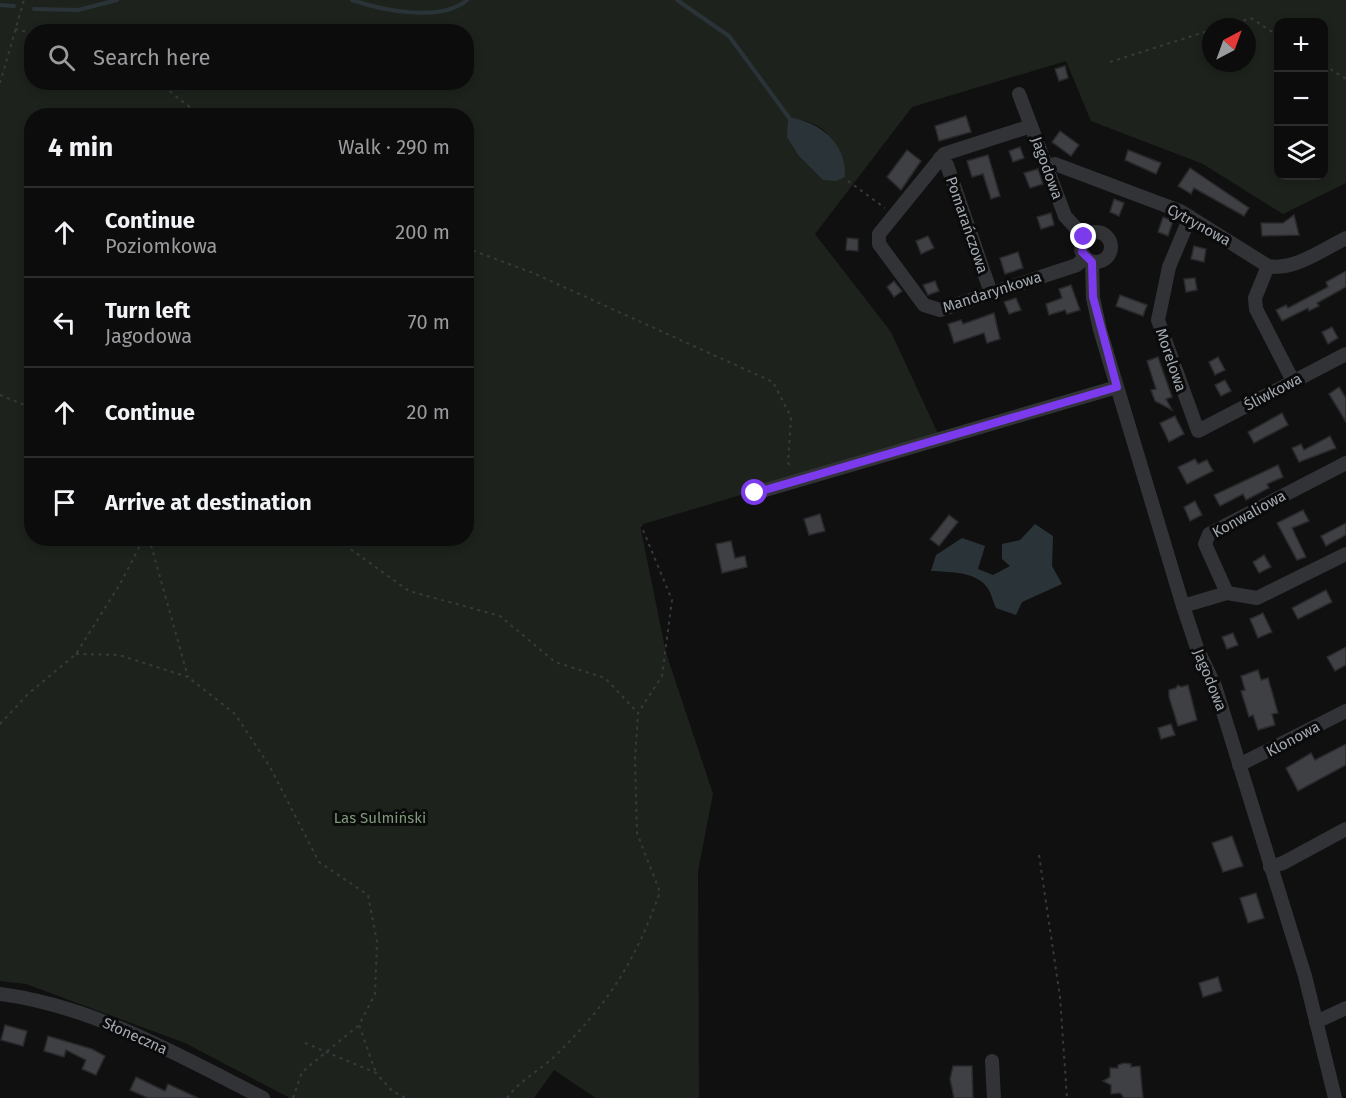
<!DOCTYPE html>
<meta charset="utf-8">
<style>
:root{--surface:#0c0c0d;--page:#151516;--text:#f1f3f6;--muted:#9a9b9d;--line:#2c2c2e}
body{margin:0;font-family:"Fira Sans",sans-serif;background:var(--page);color:var(--text)}
.controls{position:absolute;right:18px;top:18px;display:grid;overflow:hidden;border-radius:12px;box-shadow:0 3px 9px #0003}
.controls button{width:54px;height:54px;display:grid;place-items:center;padding:0;border:0;border-bottom:2px solid var(--line);background:var(--surface);color:var(--text);font:30px sans-serif}
.compass{position:absolute;left:1202px;top:18px;width:54px;height:54px;border-radius:50%;background:var(--surface);box-shadow:0 3px 9px #0003;rotate:41deg}
.stop{position:absolute;width:18px;height:18px;margin:-14px;border:4px solid #7c3aed;border-radius:50%;background:#fff}
.stop.end{background:#7c3aed;border-color:#fff;box-shadow:0 2px 6px #0008}
.list{margin:0;padding:0;list-style:none}
h2{display:flex;justify-content:space-between;align-items:center;height:78px;margin:0;padding:0 24px;font-size:26px}
h2 small{font-size:20px;font-weight:400;color:var(--muted)}
.list li{display:grid;grid-template-columns:39px 1fr auto;gap:18px;align-items:center;box-sizing:border-box;height:90px;padding:0 24px;border-top:2px solid var(--line)}
.list b{display:block;font-size:22px;white-space:nowrap}
.list p{margin:0;font-size:20px;white-space:nowrap;color:var(--muted)}
.list em{font-size:20px;font-style:normal;color:var(--muted)}
.icon{flex:none;width:33px;height:33px;fill:none;stroke:currentColor;stroke-width:2;stroke-linecap:round;stroke-linejoin:round}
.map{position:relative;flex:none;width:1346px;height:1098px;overflow:hidden}
.search{position:absolute;background:var(--surface);box-shadow:0 3px 9px #0003;left:24px;top:24px;width:450px;height:66px;display:flex;align-items:center;gap:15px;box-sizing:border-box;padding:0 21px;border-radius:24px;color:var(--muted);font-size:22px}
.panel{position:absolute;background:var(--surface);box-shadow:0 3px 9px #0003;left:24px;top:108px;width:450px;height:438px;border-radius:24px}
.map>svg:first-child{display:block}
.green{fill:#1d231c;fill-rule:evenodd}
.water{fill:#2a3438}
.lines{fill:none;stroke-linecap:round;stroke-linejoin:round}
.stream{stroke:#2a3438;stroke-width:4}
.building{fill:#3f4044;stroke:#2a2a2d;stroke-width:1.5}
.path{stroke:#373a3c;stroke-width:2;stroke-dasharray:3 4.5;stroke-linecap:butt}
.minor{stroke:#313336;stroke-width:14}
.route{stroke:#7c3aed;stroke-width:8}
.labels{text-anchor:middle;stroke-width:6;stroke-linejoin:round;paint-order:stroke}
.street-label{font-size:15px;fill:#a2a9b1;stroke:#0b0b0c}
.park-label{font-size:15px;fill:#7e9b7a;stroke:#0b0b0c}
</style>
<div class="map">
<svg width="1346" height="1098" viewBox="0 0 1346 1098">
<rect width="100%" height="100%" fill="#101011"/>
<path class="green" d="M0,0H1346V183L1283,214L1203,164L1091,121L1066,61L912,107L815,234L891,332L939,436L640,525L666,653L713,794L698,871L699,1098H596L554,1070L534,1098H290L185,1043L26,984L0,981ZM1278,22H1324V176H1278ZM1211,27H1247V63H1211ZM32,32H466V82H32ZM32,116H466V538H32ZM788,117C812,121 829,127 837,151L823,180C802,154 786,155 788,117Z"/>
<g class="water">
<path d="M788,117C820,122 846,142 845,177L836,181L823,180L798,155L787,137Z"/>
<path d="M1035,524L1053,536L1052,566L1062,584L1022,602L1016,615L996,608C993,602 991,591 986,586C974,571 948,572 931,571L936,555L962,538L985,546L978,569L993,575L1010,566L1002,559V544L1020,540Z"/>
</g>
<g class="lines">
<g class="stream">
<path d="M352,0C382,10 440,23 467,0"/>
<path d="M677,0L729,36L790,119"/>
<path d="M0,5L14,6"/>
<path d="M34,9L78,10L117,0"/>
</g>
</g>
<g class="building">
<path d="M1065,66L1068,78L1059,81L1055,69Z"/>
<path d="M966,116L971,132L939,141L935,126Z"/>
<path d="M1060,131L1079,145L1071,156L1052,142Z"/>
<path d="M1020,147L1024,158L1013,162L1009,151Z"/>
<path d="M907,150L921,161L901,190L887,177Z"/>
<path d="M1128,150L1161,163L1156,174L1125,160Z"/>
<path d="M988,155L1000,196L991,199L983,174L972,177L967,161Z"/>
<path d="M1190,168L1249,208L1244,216L1194,188L1191,194L1178,186Z"/>
<path d="M1038,169L1043,184L1030,188L1024,173Z"/>
<path d="M1114,199L1124,203L1119,216L1110,212Z"/>
<path d="M1051,213L1054,225L1041,229L1037,217Z"/>
<path d="M1294,215L1299,235L1262,236L1261,223H1283Z"/>
<path d="M1163,217L1173,221L1168,236L1158,232Z"/>
<path d="M928,236L934,248L921,254L916,241Z"/>
<path d="M847,238L858,239V251L846,250Z"/>
<path d="M1194,246L1206,249L1204,262L1191,259Z"/>
<path d="M1018,252L1023,268L1005,274L1000,258Z"/>
<path d="M1346,271V287L1317,303L1319,306L1309,311L1308,308L1282,321L1276,310L1286,305L1288,308L1328,287L1326,282Z"/>
<path d="M1195,278L1197,290L1186,292L1184,279Z"/>
<path d="M894,281L902,291L894,297L887,287Z"/>
<path d="M935,281L939,291L928,295L923,285Z"/>
<path d="M1071,285L1080,310L1067,314L1065,310L1049,315L1046,304L1062,298L1059,289Z"/>
<path d="M1120,295L1147,305L1143,316L1116,306Z"/>
<path d="M1016,298L1021,310L1009,314L1004,302Z"/>
<path d="M994,313L1000,339L987,343L984,333L954,343L948,324L961,320L963,324Z"/>
<path d="M1332,327L1338,338L1328,344L1322,332Z"/>
<path d="M1158,357L1172,397L1166,399L1172,410L1155,401L1151,390L1156,389L1147,361Z"/>
<path d="M1218,357L1225,370L1215,375L1209,362Z"/>
<path d="M1225,380L1231,391L1221,396L1215,385Z"/>
<path d="M1339,387L1346,398V422L1329,394Z"/>
<path d="M1282,413L1288,425L1254,443L1248,432Z"/>
<path d="M1175,416L1184,434L1169,442L1160,423Z"/>
<path d="M1330,436L1336,448L1299,462L1292,448L1301,444L1304,450Z"/>
<path d="M1195,459L1198,464L1207,460L1213,471L1187,484L1178,467Z"/>
<path d="M1278,465L1283,477L1267,484L1269,488L1246,500L1243,494L1220,506L1214,495Z"/>
<path d="M1195,501L1202,515L1190,521L1184,507Z"/>
<path d="M1303,510L1309,521L1292,528L1306,557L1297,560L1277,523Z"/>
<path d="M820,514L825,531L809,535L804,519Z"/>
<path d="M949,515L958,522L939,546L930,539Z"/>
<path d="M1346,523V535L1326,546L1321,536Z"/>
<path d="M731,541L735,558L745,556L747,567L722,573L716,544Z"/>
<path d="M1264,555L1271,567L1259,573L1253,562Z"/>
<path d="M1326,590L1332,602L1298,619L1292,608Z"/>
<path d="M1263,613L1272,632L1258,638L1250,619Z"/>
<path d="M1233,633L1238,645L1227,649L1222,637Z"/>
<path d="M1346,647V665L1335,671L1327,657Z"/>
<path d="M1258,670L1261,680L1268,678L1278,713L1272,714L1275,725L1258,730L1253,715L1249,717L1241,691L1245,690L1241,676Z"/>
<path d="M1178,685L1181,687L1188,685L1197,720L1178,726L1169,697V690L1176,688Z"/>
<path d="M1171,724L1175,735L1161,739L1158,728Z"/>
<path d="M1346,744V765L1298,791L1286,768L1311,753L1315,760Z"/>
<path d="M1232,836L1243,866L1223,872L1212,843Z"/>
<path d="M1256,893L1264,918L1248,923L1240,898Z"/>
<path d="M1218,977L1222,991L1203,997L1199,983Z"/>
<path d="M5,1025L27,1031L23,1046L1,1040Z"/>
<path d="M48,1036L92,1049L105,1056L96,1075L82,1069L86,1060L66,1050L64,1057L44,1051Z"/>
<path d="M1124,1063L1131,1064V1067L1140,1066L1143,1098H1124L1120,1093L1111,1094V1085L1103,1081L1110,1077V1068H1118V1065Z"/>
<path d="M953,1066H972L973,1098H954L950,1079Z"/>
<path d="M136,1077L165,1091L168,1084L198,1098H148L130,1090Z"/>
</g>
<g class="lines">
<g class="path">
<path d="M1222,27L1251,18L1278,36"/>
<path d="M15,29L32,33"/>
<path d="M1110,62L1211,30"/>
<path d="M1324,65L1346,79"/>
<path d="M158,82L201,116"/>
<path d="M0,83L24,0"/>
<path d="M848,181L885,208"/>
<path d="M466,248L533,273L773,382L791,417L788,463L792,468"/>
<path d="M0,395L32,408"/>
<path d="M149,538L188,677"/>
<path d="M341,538L349,548L409,591L500,616L555,662L605,678L638,713"/>
<path d="M76,654L119,655L188,677L235,714L270,767L319,862L368,895L377,942L375,994L359,1025L376,1073"/>
<path d="M0,724L28,694L76,654L120,584L144,538"/>
<path d="M1039,855L1060,997L1067,1098"/>
<path d="M305,1043L376,1073L392,1091L406,1098"/>
<path d="M293,1098L302,1072L359,1025"/>
<path d="M507,1098C519,1081 540,1070 555,1056C609,1003 635,962 660,892L637,833L635,759L638,713L662,676L672,600L641,525"/>
</g>
<g class="minor">
<path d="M1019,94L1065,216L1084,237"/>
<path d="M1031,126L944,154L879,234V244L924,305L940,310L1077,265L1085,257"/>
<path d="M940,158L947,165L991,293"/>
<path d="M1047,166L1055,164L1180,211L1268,266C1294,271 1324,249 1346,238"/>
<path d="M1190,217L1169,267L1158,320L1198,431L1346,354"/>
<circle cx="1096" cy="247" r="15"/>
<path d="M1092,262L1093,298L1100,330L1183,606L1197,648L1215,686L1305,976L1335,1098"/>
<path d="M1268,266L1255,298L1256,309L1293,381"/>
<path d="M755,493L1117,387"/>
<path d="M1227,593L1205,544L1209,534L1346,463"/>
<path d="M1183,606L1227,593L1257,598L1346,554"/>
<path d="M1239,765L1346,711"/>
<path d="M1270,867L1283,863L1346,829"/>
<path d="M0,994C94,1006 180,1056 263,1098"/>
<path d="M1316,1022L1346,1008"/>
<path d="M992,1061L994,1098"/>
</g>
</g>
<g class="lines">
<path class="route" d="M755,493L1117,387L1093,297L1092,262L1082,252L1084,237"/>
</g>
<g class="labels">
<g class="street-label">
<text transform="translate(1047 168) rotate(70)" y="5">Jagodowa</text>
<text transform="translate(967 225) rotate(71)" y="5">Pomarańczowa</text>
<text transform="translate(1199 225) rotate(29)" y="5">Cytrynowa</text>
<text transform="translate(992 292) rotate(-18)" y="5">Mandarynkowa</text>
<text transform="translate(1171 360) rotate(71)" y="5">Morelowa</text>
<text transform="translate(1273 392) rotate(-28)" y="5">Śliwkowa</text>
<text transform="translate(1249 514) rotate(-29)" y="5">Konwaliowa</text>
<text transform="translate(1210 680) rotate(68)" y="5">Jagodowa</text>
<text transform="translate(1293 739) rotate(-28)" y="5">Klonowa</text>
<text transform="translate(135 1036) rotate(24)" y="5">Słoneczna</text>
</g>
<g class="park-label">
<text x="380" y="823">Las Sulmiński</text>
</g>
</g>
</svg>
<div class="controls">
<button>+</button>
<button>−</button>
<button><svg class="icon" aria-label="layers" viewBox="0 0 24 24"><path d="M12 4l9 5-9 5-9-5zM3 14l9 5 9-5"/></svg></button>
</div>
<svg class="compass" viewBox="-18 -18 36 36"><path d="M0-13l5 13h-10z" fill="#e53935"/><path d="M0 13l5-13h-10z" fill="#9a9b9d"/></svg>
<div class="stop" style="left:755px;top:493px"></div>
<div class="stop end" style="left:1084px;top:237px"></div>
<div class="search"><svg class="icon" aria-label="search" viewBox="0 0 24 24"><circle cx="10" cy="10" r="6"/><path d="M15 15l6 6"/></svg>Search here</div>
<section class="panel">
<h2>4 min<small>Walk · 290 m</small></h2>
<ul class="list">
<li><svg class="icon" aria-label="ahead" viewBox="0 0 24 24"><path d="M12 20V5M6 11l6-6 6 6"/></svg><div><b>Continue</b><p>Poziomkowa</p></div><em>200 m</em></li>
<li><svg class="icon" aria-label="left" viewBox="0 0 24 24"><path d="M17 20v-9H6M10 6l-5 5 5 5"/></svg><div><b>Turn left</b><p>Jagodowa</p></div><em>70 m</em></li>
<li><svg class="icon" aria-label="ahead" viewBox="0 0 24 24"><path d="M12 20V5M6 11l6-6 6 6"/></svg><div><b>Continue</b></div><em>20 m</em></li>
<li><svg class="icon" aria-label="arrive" viewBox="0 0 24 24"><path d="M6 21V4h12l-3 4 3 4H6"/></svg><div><b>Arrive at destination</b></div></li>
</ul>
</section>
</div>
